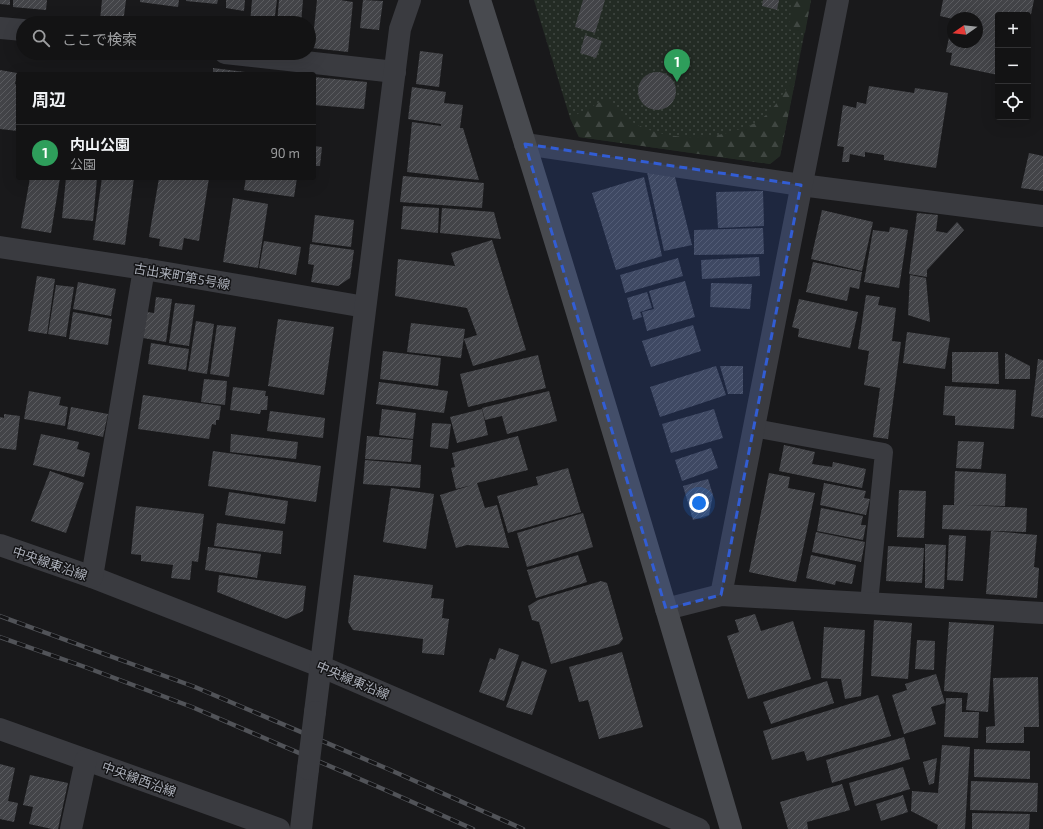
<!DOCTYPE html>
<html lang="ja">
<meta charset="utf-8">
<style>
:root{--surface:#131314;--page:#202022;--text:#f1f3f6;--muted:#9d9ea0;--line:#323234;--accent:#0f766e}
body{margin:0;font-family:"Exo 2","Noto Sans JP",sans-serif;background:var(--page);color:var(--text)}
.controls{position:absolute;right:12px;top:12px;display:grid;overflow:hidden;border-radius:4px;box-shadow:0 4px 16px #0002}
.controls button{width:36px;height:36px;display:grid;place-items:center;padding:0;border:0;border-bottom:1px solid var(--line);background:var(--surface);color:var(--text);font:20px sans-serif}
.compass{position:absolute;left:947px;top:12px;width:36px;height:36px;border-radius:50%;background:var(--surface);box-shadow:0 4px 16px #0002;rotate:256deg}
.you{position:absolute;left:699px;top:503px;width:14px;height:14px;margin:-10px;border:3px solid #fff;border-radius:50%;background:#1a73e8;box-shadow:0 0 0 6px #1a73e833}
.badge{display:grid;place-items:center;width:26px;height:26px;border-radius:50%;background:var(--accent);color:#fff;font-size:13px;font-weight:700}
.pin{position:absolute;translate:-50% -33px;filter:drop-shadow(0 1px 2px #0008)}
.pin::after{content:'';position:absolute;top:21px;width:14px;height:12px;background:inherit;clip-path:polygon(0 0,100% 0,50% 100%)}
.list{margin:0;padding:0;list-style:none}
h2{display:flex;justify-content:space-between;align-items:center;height:52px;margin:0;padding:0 16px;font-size:17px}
h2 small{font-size:13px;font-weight:400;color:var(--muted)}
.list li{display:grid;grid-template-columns:26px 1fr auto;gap:12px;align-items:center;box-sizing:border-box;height:56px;padding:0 16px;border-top:1px solid var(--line)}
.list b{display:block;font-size:15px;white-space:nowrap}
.list p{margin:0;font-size:13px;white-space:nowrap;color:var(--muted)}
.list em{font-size:13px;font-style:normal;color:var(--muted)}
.icon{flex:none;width:22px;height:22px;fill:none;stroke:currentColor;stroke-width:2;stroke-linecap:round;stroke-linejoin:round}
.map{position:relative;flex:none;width:1043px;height:829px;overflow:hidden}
.search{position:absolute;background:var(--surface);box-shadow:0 4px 16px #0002;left:16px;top:16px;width:300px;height:44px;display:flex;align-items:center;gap:10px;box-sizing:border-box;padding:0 14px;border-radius:22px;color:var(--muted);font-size:15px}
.panel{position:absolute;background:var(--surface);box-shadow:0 4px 16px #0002;left:16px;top:72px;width:300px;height:108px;border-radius:4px}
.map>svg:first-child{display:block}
.grass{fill:url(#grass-dots)}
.forest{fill:url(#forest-firs)}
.building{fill:url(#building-hatch)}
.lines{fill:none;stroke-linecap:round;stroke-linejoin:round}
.lane{stroke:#3a3b40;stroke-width:18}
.street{stroke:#3a3b40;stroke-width:22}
.secondary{stroke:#484a4f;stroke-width:22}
.rail-casing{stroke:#515358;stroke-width:4.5}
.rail{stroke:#141416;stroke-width:3;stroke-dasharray:9;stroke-linecap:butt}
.street-bridge{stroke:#3a3b40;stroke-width:22}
.marked{fill:#325dd4;fill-opacity:0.2;stroke:#325dd4;stroke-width:3;stroke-dasharray:8 5;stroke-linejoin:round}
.labels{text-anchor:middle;stroke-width:3;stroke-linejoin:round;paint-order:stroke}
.street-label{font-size:13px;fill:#acb0ba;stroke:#141416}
</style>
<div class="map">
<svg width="1043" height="829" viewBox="0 0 1043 829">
<defs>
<pattern id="grass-dots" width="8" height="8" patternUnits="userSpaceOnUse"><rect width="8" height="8" fill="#232b24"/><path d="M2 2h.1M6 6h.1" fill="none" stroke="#404742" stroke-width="1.8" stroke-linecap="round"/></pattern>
<pattern id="forest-firs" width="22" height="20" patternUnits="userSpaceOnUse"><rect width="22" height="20" fill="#232b24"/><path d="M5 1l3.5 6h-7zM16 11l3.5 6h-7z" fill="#404742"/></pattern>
<pattern id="building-hatch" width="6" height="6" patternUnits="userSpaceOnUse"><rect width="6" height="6" fill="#434448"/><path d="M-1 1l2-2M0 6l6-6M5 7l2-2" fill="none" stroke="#5b5c60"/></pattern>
</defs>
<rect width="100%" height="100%" fill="#19191b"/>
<path class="grass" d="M534,0H811L780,156L770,164L579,137L570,118Z"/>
<g class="forest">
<path d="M793,0H811L805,33L788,29Z"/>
<path d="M797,72L780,156L770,164L579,137L570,118L606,99C617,110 627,121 642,127C674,141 714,140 746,127C750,125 754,124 757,122C774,112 786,89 797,72Z"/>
</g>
<g class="building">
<path d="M0,0H10V5L0,4Z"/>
<path d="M13,0H47L46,10L13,7Z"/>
<path d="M102,0H126L123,23L100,20Z"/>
<path d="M140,0H179L178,7L140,2Z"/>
<path d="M186,0H218L217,4L186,1Z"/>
<path d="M226,0H245L244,11L226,8Z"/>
<path d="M252,0H277L274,23H250Z"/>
<path d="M279,0H303L301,23H277Z"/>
<path d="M317,0H340L353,2L348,52L312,48Z"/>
<path d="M363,0L383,1L379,30L360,28Z"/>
<path d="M583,0H605L595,33L575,27Z"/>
<path d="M763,0H779L777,10L762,6Z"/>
<path d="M943,0H1034L1029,24L1028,15H998V75L950,65L952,53L946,52L952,23L953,42H977V18L953,19L940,16Z"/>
<path d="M585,35L602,41L596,58L580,53Z"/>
<path d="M420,51L443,54L439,87L416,84Z"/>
<path d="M213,68L253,73L252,74H213Z"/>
<path d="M0,70L17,73L15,84L18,85V131L0,129Z"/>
<circle cx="657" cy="91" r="19"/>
<path d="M314,77L367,82L364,109L314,105Z"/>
<path d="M869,86L914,93L915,88L948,93L936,168L884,160V155L865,152V157L850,154L849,162H842L844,147L837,146L843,105L856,108L857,102L866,104Z"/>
<path d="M412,87L446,92L444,103L463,105L460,128H463L479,180L407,172L412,122L441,126V124L408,119Z"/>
<path d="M314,146L322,147L320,166H314Z"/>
<path d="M1029,153L1043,156V191L1021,188Z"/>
<path d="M647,172L675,177L692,245L664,251Z"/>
<path d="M403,176L484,183L482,208L400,202Z"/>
<path d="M644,177L662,256L616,270L592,193Z"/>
<path d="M30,178H60L51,233L21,228Z"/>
<path d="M66,178H97L93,221L62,218Z"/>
<path d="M102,178H134L125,245L93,240Z"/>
<path d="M159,178H209L199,241L184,238L182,250L159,246L160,239L149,237Z"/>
<path d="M246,178H297L294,197L244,190Z"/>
<path d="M763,191L764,226L718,228L716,192Z"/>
<path d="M233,198L268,204L258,268L223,262Z"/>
<path d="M403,206L439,208L438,233L401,229Z"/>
<path d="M442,208L494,212L501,239L440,233Z"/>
<path d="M822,210L873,222L862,271L811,259Z"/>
<path d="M917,213L938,215L936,231L947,233L957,222L964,230L927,270V277L909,274Z"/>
<path d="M315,215L354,220L351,247L312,242Z"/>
<path d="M890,227L908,230L899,288L864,282L873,230L889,232Z"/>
<path d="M763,228L764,254L694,255V230Z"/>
<path d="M492,240L526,350L473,366L464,339L477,335L467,308L395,296L398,259L455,266L451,253Z"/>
<path d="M264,241L301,247L296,275L259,268Z"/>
<path d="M310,244L354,250L350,278L338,286L311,282L314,265L308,264Z"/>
<path d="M759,257L760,276L702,279L701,260Z"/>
<path d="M678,258L683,276L625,293L620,275Z"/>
<path d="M813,262L862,272L859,289L850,287L847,301L806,292Z"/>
<path d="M910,275L926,278L930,322L908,315Z"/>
<path d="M37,276L55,279L47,334L28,331Z"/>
<path d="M685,281L695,317L647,331L642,312L654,309L649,291Z"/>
<path d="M78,282L116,289L111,316L73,309Z"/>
<path d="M711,283L752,284L750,309L710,307Z"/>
<path d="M56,285L74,287L66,337L48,334Z"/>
<path d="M647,292L652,308L640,312L642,317L633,320L627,298Z"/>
<path d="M866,295L880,297L878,305L896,308L892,341L901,342L888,439L873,437L880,388L864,385L869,351L858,349Z"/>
<path d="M156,297L172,299L166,342L143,338L147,312L154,313Z"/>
<path d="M799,299L858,312L850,348L798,337L799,329L792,327Z"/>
<path d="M175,303L195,305L189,346L169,343Z"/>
<path d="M73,312L112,319L108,345L69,339Z"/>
<path d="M278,319L334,327L324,395L268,386Z"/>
<path d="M196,321L214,324L207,374L188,371Z"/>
<path d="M411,323L465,329L461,358L407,352Z"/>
<path d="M217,325L236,327L229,377L210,374Z"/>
<path d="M693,325L701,351L651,367L642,341Z"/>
<path d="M907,332L950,338L945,369L903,363Z"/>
<path d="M151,343L189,349L186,370L148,364Z"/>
<path d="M383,351L441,358L438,386L380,379Z"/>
<path d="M952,352H998L999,384L952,382Z"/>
<path d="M1005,353L1030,366V379H1005Z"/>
<path d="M538,355L546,388L468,407L460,374Z"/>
<path d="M1038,359L1043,360V418L1031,416Z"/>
<path d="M716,366L726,395L660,417L650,387Z"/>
<path d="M720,366H743V394H728Z"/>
<path d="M204,379L227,381L225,405L201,402Z"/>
<path d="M379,382L448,391L444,413L376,404Z"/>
<path d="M945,386L1016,390L1014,429L955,425V416L943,415Z"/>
<path d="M233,387L266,391L265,396H268L267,410H261L260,414L230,410Z"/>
<path d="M29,391L61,397L59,405L68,407L65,426L24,419Z"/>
<path d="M549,391L557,421L507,434L502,416L485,420L482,408Z"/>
<path d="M143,395L221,406L219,420H216V425L212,424L209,439L138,429Z"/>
<path d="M71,407L108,414L103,437L67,429Z"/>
<path d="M382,409L416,413L413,439L379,435Z"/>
<path d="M482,409L488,435L457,443L450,417Z"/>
<path d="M714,409L723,438L671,453L662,424Z"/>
<path d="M270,411L325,418L323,438L267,431Z"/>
<path d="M4,414L20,416L16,450L0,448V417L4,418Z"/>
<path d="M432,423L451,424L448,449L430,447Z"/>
<path d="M41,434L79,442L77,449L90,453L84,477L33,465Z"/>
<path d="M231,434L298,442L296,459L230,452Z"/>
<path d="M367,436L413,440L411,462L365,459Z"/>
<path d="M518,436L528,470L477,483L485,508L497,505L509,548L467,545L456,548L440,495L472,485L456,489L451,468L455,467L452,453Z"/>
<path d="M958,441L984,442L981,469L956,468Z"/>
<path d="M784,445L815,452L812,464L832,467L833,462L866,469L862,488L779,471Z"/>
<path d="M711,448L718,468L682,481L675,460Z"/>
<path d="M213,451L321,466L316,502L208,486Z"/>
<path d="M365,460L421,465L420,488L363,484Z"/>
<path d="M568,468L581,512L508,533L497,496L538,485L536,477Z"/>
<path d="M50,471L84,483L66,533L31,521Z"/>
<path d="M955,471L1006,474L1005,506L964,505L1027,508L1026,532L942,529L943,505H954Z"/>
<path d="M769,473L790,477L788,488L815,493L796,582L749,572Z"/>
<path d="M708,479L713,495L709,515L693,520L683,486Z"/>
<path d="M824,483L866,491L864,498L870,499L866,515L820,505Z"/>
<path d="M391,488L434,494L426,549L383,542Z"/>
<path d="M899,490L926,491L924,538L897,537Z"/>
<path d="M229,492L288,501L285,524L225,515Z"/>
<path d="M136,506L204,514L198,562L192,561L190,580L171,578L173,565L141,561V555L131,554Z"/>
<path d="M821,508L863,516L861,525H866L863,540L817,531Z"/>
<path d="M583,513L593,547L527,567L517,533Z"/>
<path d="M217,523L283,531L281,554L214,546Z"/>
<path d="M991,531L1037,535L1034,567L1039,568L1037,598L986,594Z"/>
<path d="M816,532L865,542L861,562L812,552Z"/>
<path d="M949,535L966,536L963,581L947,580Z"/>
<path d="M925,544L946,545L944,589L925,588Z"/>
<path d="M888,546L924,548L922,583L886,581Z"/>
<path d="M208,547L261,554L257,578L205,570Z"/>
<path d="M578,555L587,582L536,598L527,570Z"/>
<path d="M811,555L856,565L852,584L836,581L835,585L806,578Z"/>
<path d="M219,575L306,586L303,611L286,619L217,592Z"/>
<path d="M354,575L433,585L431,598L444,599L442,618L449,619L444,655L422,653L423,639L353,630L348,622Z"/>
<path d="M601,581L607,583L623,639L619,644L551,664L539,622L532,620L528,606L538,600Z"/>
<path d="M755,614L761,631L793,621L811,679L748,699L727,636L739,632L735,620Z"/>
<path d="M874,620L912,623L908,679L871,676Z"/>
<path d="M949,622L994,625L988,712L966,710L968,693L944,691Z"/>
<path d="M824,627L865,630L861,696L845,699L841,679L821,678Z"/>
<path d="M917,640L935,641L934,670L915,669Z"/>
<path d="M499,648L519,655L504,701L479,692L490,658L495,660Z"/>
<path d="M622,652L643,727L599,739L588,700L579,702L569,667Z"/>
<path d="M522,661L547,670L532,715L506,707Z"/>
<path d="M936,674L945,703L931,707L936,724L904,734L892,695L907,690L905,684Z"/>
<path d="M1038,677L1039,727H1024V743H986V727L995,726L993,678Z"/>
<path d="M827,681L834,703L771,724L763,702Z"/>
<path d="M878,695L891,736L807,761L804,751L772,760L763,731Z"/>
<path d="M946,698H962V712H979L978,738L944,737Z"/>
<path d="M904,737L910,759L832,783L826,760Z"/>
<path d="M942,745L970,747L965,829H937L938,825L911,811L912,791L938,793Z"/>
<path d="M974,749L1030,751V779L974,777Z"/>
<path d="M937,758L934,783L929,785L923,762Z"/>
<path d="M0,764L15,768L8,801L18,803L14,822L0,819Z"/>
<path d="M903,767L910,789L855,806L849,783Z"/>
<path d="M30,775L68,783L58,829H52L29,824L33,807L23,805Z"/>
<path d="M971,781L1038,783L1037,812L970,810Z"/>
<path d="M842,784L850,810L807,822L808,829H788L780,802Z"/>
<path d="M903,795L908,812L881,821L876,804Z"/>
<path d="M972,813L1030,814L1029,829H972Z"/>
</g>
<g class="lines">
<path class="lane" d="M754,428L884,452L869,603"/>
<g class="street">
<path d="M0,28L23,30"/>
<path d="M225,53L395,72"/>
<path d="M525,144L801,185L1043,216"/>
<path d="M0,247L144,269L365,307"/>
<path d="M0,545L92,577L320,666L699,829"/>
<path d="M92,577L144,269"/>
<path d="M721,595L838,0"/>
<path d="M666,609L721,595L1043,613"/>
<path d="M315,712L400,29L410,0"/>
<path d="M0,729L279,829"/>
<path d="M71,829L86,760"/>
<path d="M301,829L308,769"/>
</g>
<path class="secondary" d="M480,0C567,275 650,552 731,829"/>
<defs>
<g id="rail">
<path d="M0,616L195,687L388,769L523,829"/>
<path d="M0,637L85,667L192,707L383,789L473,829"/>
</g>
</defs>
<use href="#rail" class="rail-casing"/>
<use href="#rail" class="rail"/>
<path class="street-bridge" d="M308,769L315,712"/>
</g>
<path class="marked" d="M525,144L801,185L721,595L666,609Z"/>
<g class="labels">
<g class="street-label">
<text transform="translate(182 276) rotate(10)" y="5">古出来町第5号線</text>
<text transform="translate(50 563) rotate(19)" y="5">中央線東沿線</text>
<text transform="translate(353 680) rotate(23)" y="5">中央線東沿線</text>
<text transform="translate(139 779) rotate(20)" y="5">中央線西沿線</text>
</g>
</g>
</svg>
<div class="controls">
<button>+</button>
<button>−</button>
<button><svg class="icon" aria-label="locate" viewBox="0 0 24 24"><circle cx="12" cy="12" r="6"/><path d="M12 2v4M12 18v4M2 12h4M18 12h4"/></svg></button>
</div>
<svg class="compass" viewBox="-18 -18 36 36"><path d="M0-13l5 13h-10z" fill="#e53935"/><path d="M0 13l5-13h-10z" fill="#9d9ea0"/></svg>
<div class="you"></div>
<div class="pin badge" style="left:677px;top:82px;background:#2e9e5b">1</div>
<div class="search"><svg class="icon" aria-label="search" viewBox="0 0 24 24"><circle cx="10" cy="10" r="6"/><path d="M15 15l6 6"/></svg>ここで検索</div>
<section class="panel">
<h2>周辺<small></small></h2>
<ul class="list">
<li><span class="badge" style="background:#2e9e5b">1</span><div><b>内山公園</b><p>公園</p></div><em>90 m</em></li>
</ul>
</section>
</div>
